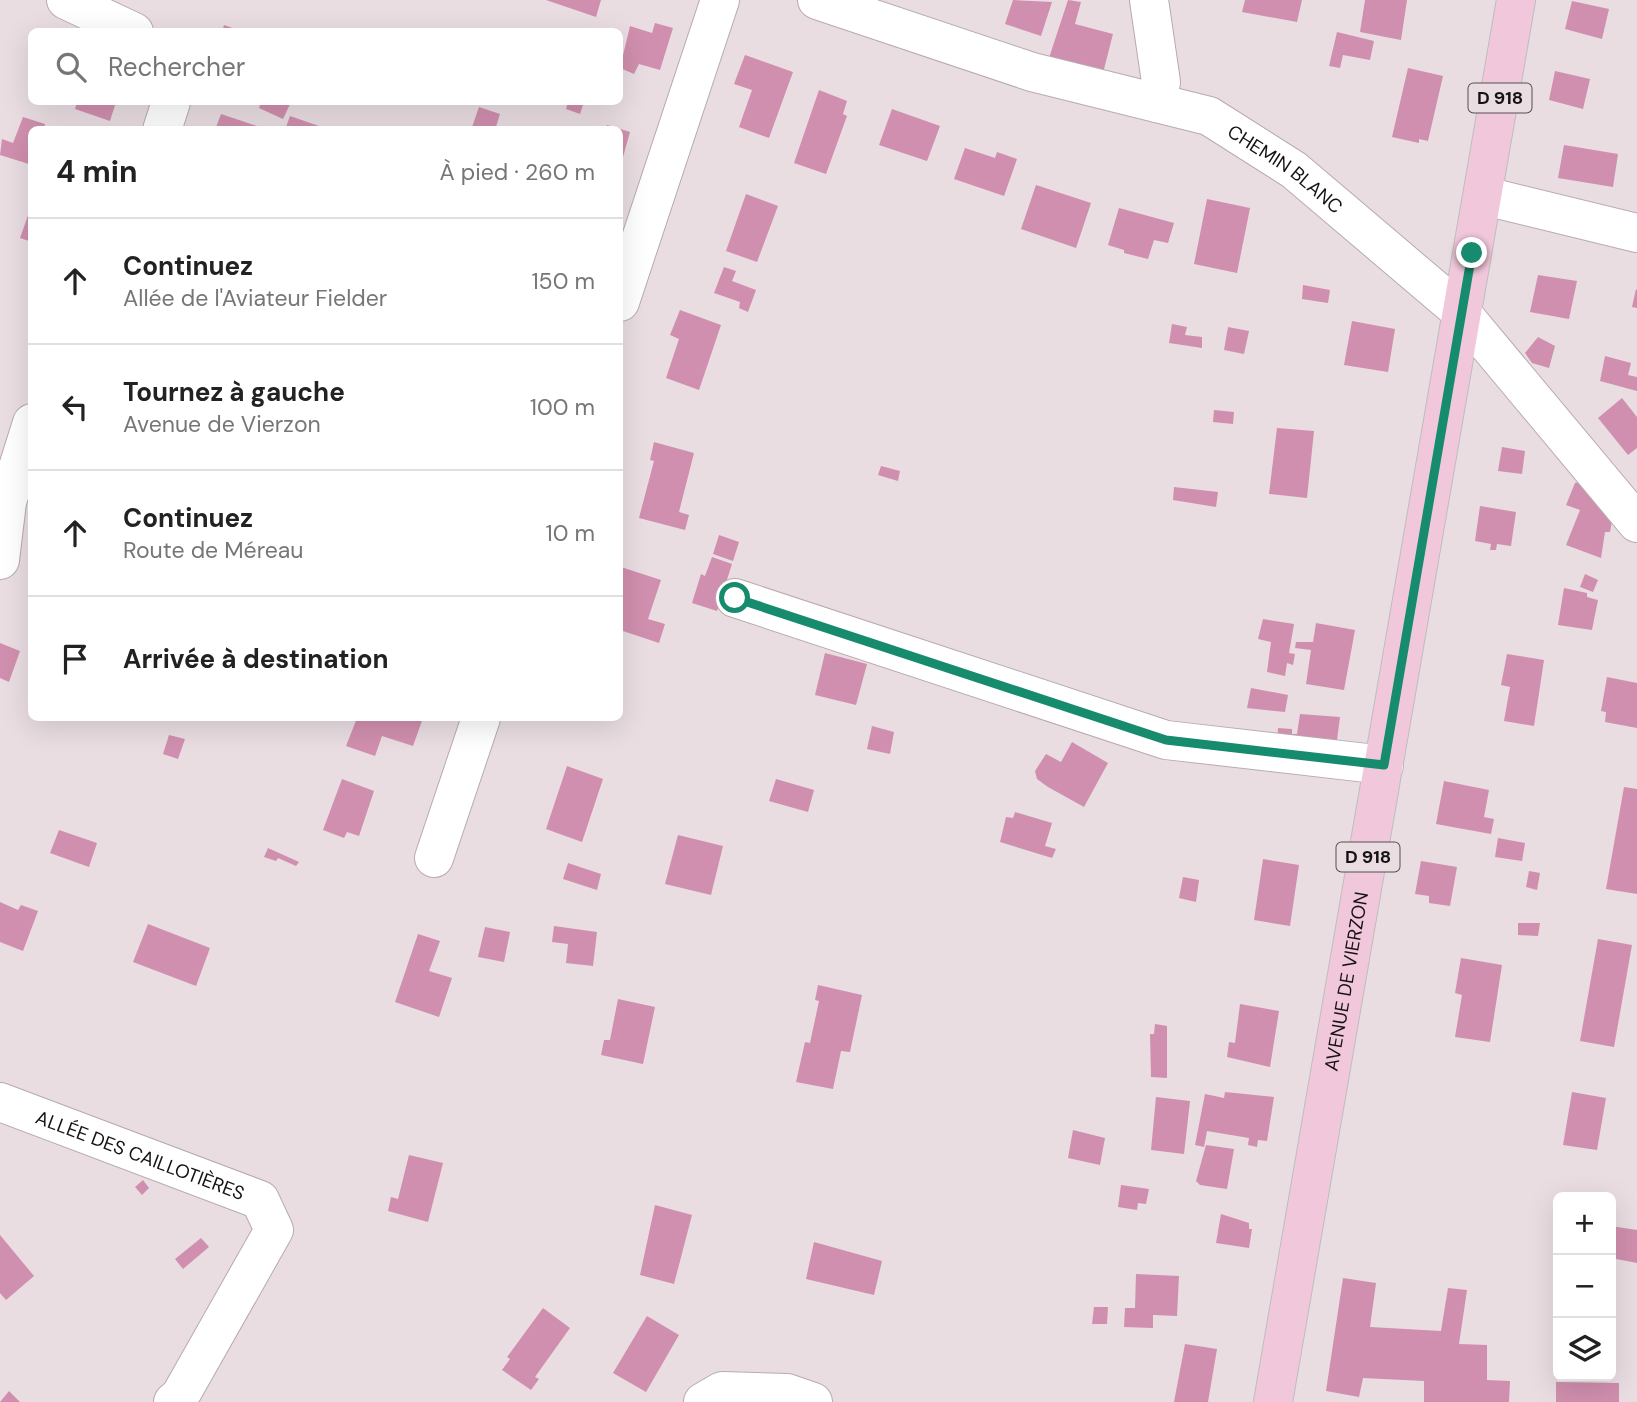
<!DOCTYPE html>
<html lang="fr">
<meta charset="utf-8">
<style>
:root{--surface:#fff;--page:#f6f6f6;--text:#222;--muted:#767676;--line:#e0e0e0}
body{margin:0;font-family:"DM Sans",sans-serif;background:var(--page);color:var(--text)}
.controls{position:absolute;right:21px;bottom:21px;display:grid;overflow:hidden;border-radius:10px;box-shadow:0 7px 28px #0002}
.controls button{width:63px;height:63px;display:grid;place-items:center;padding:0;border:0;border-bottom:2px solid var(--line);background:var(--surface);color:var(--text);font:35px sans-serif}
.stop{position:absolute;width:21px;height:21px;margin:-16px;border:5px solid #168b6d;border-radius:50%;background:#fff}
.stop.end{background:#168b6d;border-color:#fff;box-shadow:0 2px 7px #0008}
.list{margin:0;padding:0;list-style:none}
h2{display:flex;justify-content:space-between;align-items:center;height:91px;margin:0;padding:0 28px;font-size:30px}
h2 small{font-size:23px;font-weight:400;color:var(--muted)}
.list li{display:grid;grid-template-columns:46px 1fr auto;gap:21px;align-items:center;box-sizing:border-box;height:126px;padding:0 28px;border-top:2px solid var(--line)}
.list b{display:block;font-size:26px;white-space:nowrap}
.list p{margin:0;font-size:23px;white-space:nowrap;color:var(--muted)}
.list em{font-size:23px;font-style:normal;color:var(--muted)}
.icon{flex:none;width:38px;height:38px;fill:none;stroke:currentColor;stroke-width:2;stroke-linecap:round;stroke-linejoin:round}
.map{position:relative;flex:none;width:1637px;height:1402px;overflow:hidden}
.search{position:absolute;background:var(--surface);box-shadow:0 7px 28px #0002;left:28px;top:28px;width:595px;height:77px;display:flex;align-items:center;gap:18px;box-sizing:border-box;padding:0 24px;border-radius:10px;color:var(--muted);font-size:26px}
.panel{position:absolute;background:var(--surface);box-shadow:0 7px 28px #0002;left:28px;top:126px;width:595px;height:595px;border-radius:10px}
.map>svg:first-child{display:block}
.building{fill:#d08fae}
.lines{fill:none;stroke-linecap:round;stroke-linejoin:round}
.minor-casing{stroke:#b7abb0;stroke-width:40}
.major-casing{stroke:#bebdbd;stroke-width:40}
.minor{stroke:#fff;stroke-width:38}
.major{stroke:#f1c7db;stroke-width:38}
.route{stroke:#168b6d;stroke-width:9}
.labels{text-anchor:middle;stroke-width:5;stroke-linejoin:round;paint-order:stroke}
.shield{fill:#e9dde2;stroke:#554f52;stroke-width:2}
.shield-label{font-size:18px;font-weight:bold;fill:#161214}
.street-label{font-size:19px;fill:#161214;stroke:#e9dde2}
</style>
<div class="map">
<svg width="1637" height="1402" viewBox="0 0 1637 1402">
<rect width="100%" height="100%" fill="#e9dde2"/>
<g class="building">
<path d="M546,0H601L596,17Z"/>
<path d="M1013,0L1052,2L1041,36L1005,24Z"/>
<path d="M1068,0L1081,2L1075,24L1113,34L1103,73L1049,58Z"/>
<path d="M1245,0H1302L1297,22L1242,12Z"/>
<path d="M1365,0H1407L1401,40L1360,32Z"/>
<path d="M1572,1L1609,9L1602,39L1565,29Z"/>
<path d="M655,23L673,28L660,70L639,64L634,74L620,68L630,26L652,33Z"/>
<path d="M224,25L241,31V32H222Z"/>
<path d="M1337,32L1374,41L1370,60L1343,55L1340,68L1329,66Z"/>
<path d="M745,55L793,72L769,138L739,127L752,90L734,84Z"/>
<path d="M1408,68L1443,76L1428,141L1419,139V143L1392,137Z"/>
<path d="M1555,71L1590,79L1583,109L1549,100Z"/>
<path d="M819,90L847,101L843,114L847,116L826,174L794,163Z"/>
<path d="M77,102H116L110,121L75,109Z"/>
<path d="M261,102H291L283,119L259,108Z"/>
<path d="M568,102H584L580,114L566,109Z"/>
<path d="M479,107L500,114L495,130H471Z"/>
<path d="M892,109L940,126L927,161L879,145Z"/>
<path d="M221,114L260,127L259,130H215Z"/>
<path d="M290,116L319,126L318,130H285Z"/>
<path d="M23,117L45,124L44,130H32V165L0,155L2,139L13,143Z"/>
<path d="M607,125L630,132L623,157L620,156V130H606Z"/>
<path d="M1564,145L1618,154L1613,187L1558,178Z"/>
<path d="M965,148L995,158L997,152L1017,159L1004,196L954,179Z"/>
<path d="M1036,185L1091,203L1076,248L1021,229Z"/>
<path d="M746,194L778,206L757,262L726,251Z"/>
<path d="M1207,199L1250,208L1237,273L1194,264Z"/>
<path d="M32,204V242L20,238Z"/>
<path d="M1119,208L1174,223L1168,243L1154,240L1148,259L1124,253V250L1108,245Z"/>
<path d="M724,267L736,271L732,281L756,290L748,312L739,308L740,302L714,293Z"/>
<path d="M1538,275L1577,281L1569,319L1530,312Z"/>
<path d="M1303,285L1330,290L1328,303L1302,299Z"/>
<path d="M1636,289L1637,290V308L1632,307Z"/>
<path d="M680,310L721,325L699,390L666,378L679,339L670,335Z"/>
<path d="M1352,321L1395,329L1388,372L1344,365Z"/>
<path d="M1172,324L1187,327L1185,335L1202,337V348L1169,343Z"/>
<path d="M1228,327L1249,331L1244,354L1224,350Z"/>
<path d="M1538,337L1555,346L1549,368L1532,363L1525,353Z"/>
<path d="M1605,356L1631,363L1628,375L1637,377V391L1600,381Z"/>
<path d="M1622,398L1637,417V448L1628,455L1598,418Z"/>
<path d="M1214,410L1234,412L1233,424L1213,422Z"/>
<path d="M1277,428L1314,431L1307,498L1269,494Z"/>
<path d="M654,442L694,453L679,512L689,515L685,530L639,518L654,461L650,460Z"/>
<path d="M1502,447L1525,451L1522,474L1498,471Z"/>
<path d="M881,466L900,471L898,481L878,475Z"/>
<path d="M1580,482L1612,521L1610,532H1605L1601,558L1566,545L1580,510L1566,505L1575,483Z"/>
<path d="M1174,487L1218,492L1216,507L1173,500Z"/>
<path d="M1480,506L1516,512L1511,546L1497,544L1496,550H1490L1491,544L1475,541Z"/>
<path d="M719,535L739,542L733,561L713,554Z"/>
<path d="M712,557L732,564L717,611L692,603L701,574L705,576Z"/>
<path d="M621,567L661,580L648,619L665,624L659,643L620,630Z"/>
<path d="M1585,574L1598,580L1593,592L1580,587Z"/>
<path d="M1564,588L1587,593V597L1598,600L1592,630L1558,625Z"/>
<path d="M1263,619L1294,624L1289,653L1295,654L1293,665L1287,663L1285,676L1267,672L1271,642L1258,639Z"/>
<path d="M1316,623L1355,630L1344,690L1306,684L1311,650L1295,648L1296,642H1313Z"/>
<path d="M0,643L20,651L9,682L0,678Z"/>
<path d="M825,653L867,664L856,705L815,695Z"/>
<path d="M1507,654L1544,660L1534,726L1504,721L1510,687L1501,685Z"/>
<path d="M1607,677L1637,683V728L1605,722L1606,712L1601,711Z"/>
<path d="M1251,688L1288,695L1285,712L1247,708Z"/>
<path d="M1300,714L1340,717L1336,748L1277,744L1278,728L1292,729V734H1297Z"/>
<path d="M357,718H423L413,746L382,736L375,756L346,746Z"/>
<path d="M872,726L894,732L890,754L867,749Z"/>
<path d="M169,735L185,739L178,759L163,754Z"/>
<path d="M1072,742L1108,763L1084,807L1048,787L1037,779L1035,771L1046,754L1061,762Z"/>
<path d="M567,766L603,779L582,842L546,829Z"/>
<path d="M342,779L374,791L359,836L347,832L344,838L323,830Z"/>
<path d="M776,779L814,790L808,812L769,801Z"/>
<path d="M1444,781L1489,790L1484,817L1494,819L1491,834L1436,824Z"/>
<path d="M1624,787L1637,789V894L1606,889Z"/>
<path d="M1015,812L1052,823L1045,846L1056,849L1052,858L1000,842L1006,817L1013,818Z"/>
<path d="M59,830L97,843L89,867L50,853Z"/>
<path d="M678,835L723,846L711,895L665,884Z"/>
<path d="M1498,838L1525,843L1522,861L1495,857Z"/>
<path d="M268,848L299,862L296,866L278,858L276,861L264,857Z"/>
<path d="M1263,859L1299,865L1290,926L1254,920Z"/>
<path d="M1421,861L1457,867L1450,906L1429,903V896L1415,894Z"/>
<path d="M568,863L601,874L597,890L563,879Z"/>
<path d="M1529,871L1540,873L1537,890L1526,887Z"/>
<path d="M1183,877L1199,880L1196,902L1179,898Z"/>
<path d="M0,902L18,910L21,905L38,911L23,951L0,942Z"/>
<path d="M1518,923H1540L1538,936L1518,935Z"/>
<path d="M148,924L210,948L196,986L133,962Z"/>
<path d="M554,926L597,932L593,966L566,963L568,944L552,942Z"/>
<path d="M485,927L510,932L504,962L478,957Z"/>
<path d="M418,934L440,941L429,971L452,978L439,1017L395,1002Z"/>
<path d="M1598,939L1632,945L1614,1047L1580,1041Z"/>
<path d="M1461,958L1502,965L1490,1042L1455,1037L1462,995L1455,993Z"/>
<path d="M818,985L862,995L850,1052L841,1051L833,1089L796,1082L805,1042L810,1043L819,1001L815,1000Z"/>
<path d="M618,999L655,1007L643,1064L601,1055L604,1040H610Z"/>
<path d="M1240,1004L1279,1011L1270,1067L1227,1057L1229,1042L1235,1043Z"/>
<path d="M1155,1024L1167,1026V1078L1151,1077L1150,1034H1154Z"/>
<path d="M1225,1092L1274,1097L1267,1141L1258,1140L1257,1147L1248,1145L1249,1138L1207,1131L1204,1147L1195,1145L1205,1094L1224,1098Z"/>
<path d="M1572,1092L1606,1098L1597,1150L1563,1145Z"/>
<path d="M1156,1097L1190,1101L1184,1154L1151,1150Z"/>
<path d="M1073,1130L1105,1138L1100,1165L1068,1158Z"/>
<path d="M1206,1145L1234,1149L1227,1189L1200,1185L1196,1181Z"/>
<path d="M409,1155L443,1163L428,1222L388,1211L391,1197L398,1199Z"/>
<path d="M143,1180L149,1188L142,1195L135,1187Z"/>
<path d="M1121,1185L1149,1189L1146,1204L1138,1203L1137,1210L1118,1207Z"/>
<path d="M655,1205L692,1215L674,1284L640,1275Z"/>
<path d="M1221,1214L1249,1223V1229H1252L1249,1248L1216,1243Z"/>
<path d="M1611,1226L1637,1230V1263L1611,1258Z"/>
<path d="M0,1235L34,1276L6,1300L0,1293Z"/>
<path d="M201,1238L209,1247L183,1269L175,1259Z"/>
<path d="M814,1242L882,1261L874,1295L806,1279Z"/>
<path d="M1136,1274L1179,1276L1177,1316L1153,1315V1328L1124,1327L1125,1308H1135Z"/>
<path d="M1343,1278L1376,1283L1370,1327L1441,1331L1448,1288L1467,1290L1459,1344L1487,1345V1380L1510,1381L1509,1402H1424V1381L1363,1378L1359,1397L1326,1391Z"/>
<path d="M1094,1307H1108L1107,1324H1092Z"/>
<path d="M543,1308L570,1328L535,1377L539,1379L531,1390L502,1370L510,1359L507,1357Z"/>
<path d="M647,1316L679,1335L646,1392L613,1373Z"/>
<path d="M1185,1344L1217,1349L1208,1402H1174Z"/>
<path d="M1556,1382L1619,1383V1402H1556Z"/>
<path d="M9,1391L20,1402H0Z"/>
</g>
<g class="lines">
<defs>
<g id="minor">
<path d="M66,0L134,32"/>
<path id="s1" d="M817,0L1032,72L1209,116L1294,170L1460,311L1637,523"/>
<path d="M1149,0L1161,82L1157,103"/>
<path d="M162,130L171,102"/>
<path d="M1485,196L1637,233"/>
<path d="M620,302L720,0"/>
<path d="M0,560L7,502L32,423"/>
<path d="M735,598L1166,740L1384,765"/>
<path d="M434,858L481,718"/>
<path id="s2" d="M0,1102L260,1200L274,1230L180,1396L173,1402"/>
<path d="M703,1402L722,1391L787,1393L813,1402"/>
</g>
<g id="major">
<path id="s3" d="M1273,1402L1516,0"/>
</g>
</defs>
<use href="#minor" class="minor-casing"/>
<use href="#major" class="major-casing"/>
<use href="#minor" class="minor"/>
<use href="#major" class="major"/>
</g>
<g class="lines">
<path class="route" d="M735,598L1166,740L1384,765L1472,253"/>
</g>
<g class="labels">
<g class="shield">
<rect x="1468.5" y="83.5" width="63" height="29" rx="5"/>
<rect x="1336.5" y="842.5" width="63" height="29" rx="5"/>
</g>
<g class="shield-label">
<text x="1500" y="104">D 918</text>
<text x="1368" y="863">D 918</text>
</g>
<g class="street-label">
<text dy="7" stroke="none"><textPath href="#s1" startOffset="502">CHEMIN BLANC</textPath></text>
<text dy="7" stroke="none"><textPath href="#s3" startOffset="427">AVENUE DE VIERZON</textPath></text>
<text dy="7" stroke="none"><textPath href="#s2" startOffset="150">ALLÉE DES CAILLOTIÈRES</textPath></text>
</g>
</g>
</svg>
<div class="controls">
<button>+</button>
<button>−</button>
<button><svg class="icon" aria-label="layers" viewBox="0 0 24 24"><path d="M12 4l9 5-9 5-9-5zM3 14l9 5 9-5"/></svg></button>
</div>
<div class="stop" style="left:735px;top:598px"></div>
<div class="stop end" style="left:1472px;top:253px"></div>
<div class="search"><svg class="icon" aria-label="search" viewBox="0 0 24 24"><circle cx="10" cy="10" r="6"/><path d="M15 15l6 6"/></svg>Rechercher</div>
<section class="panel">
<h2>4 min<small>À pied · 260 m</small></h2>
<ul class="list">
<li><svg class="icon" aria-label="ahead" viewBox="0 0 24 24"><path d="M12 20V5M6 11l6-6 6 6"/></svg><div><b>Continuez</b><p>Allée de l'Aviateur Fielder</p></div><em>150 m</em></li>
<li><svg class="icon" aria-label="left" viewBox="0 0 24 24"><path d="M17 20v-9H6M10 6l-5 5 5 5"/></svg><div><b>Tournez à gauche</b><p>Avenue de Vierzon</p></div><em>100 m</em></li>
<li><svg class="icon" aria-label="ahead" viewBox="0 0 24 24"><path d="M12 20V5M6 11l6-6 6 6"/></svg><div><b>Continuez</b><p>Route de Méreau</p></div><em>10 m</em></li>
<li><svg class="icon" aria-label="arrive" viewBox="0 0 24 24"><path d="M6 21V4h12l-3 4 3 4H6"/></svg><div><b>Arrivée à destination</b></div></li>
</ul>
</section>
</div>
